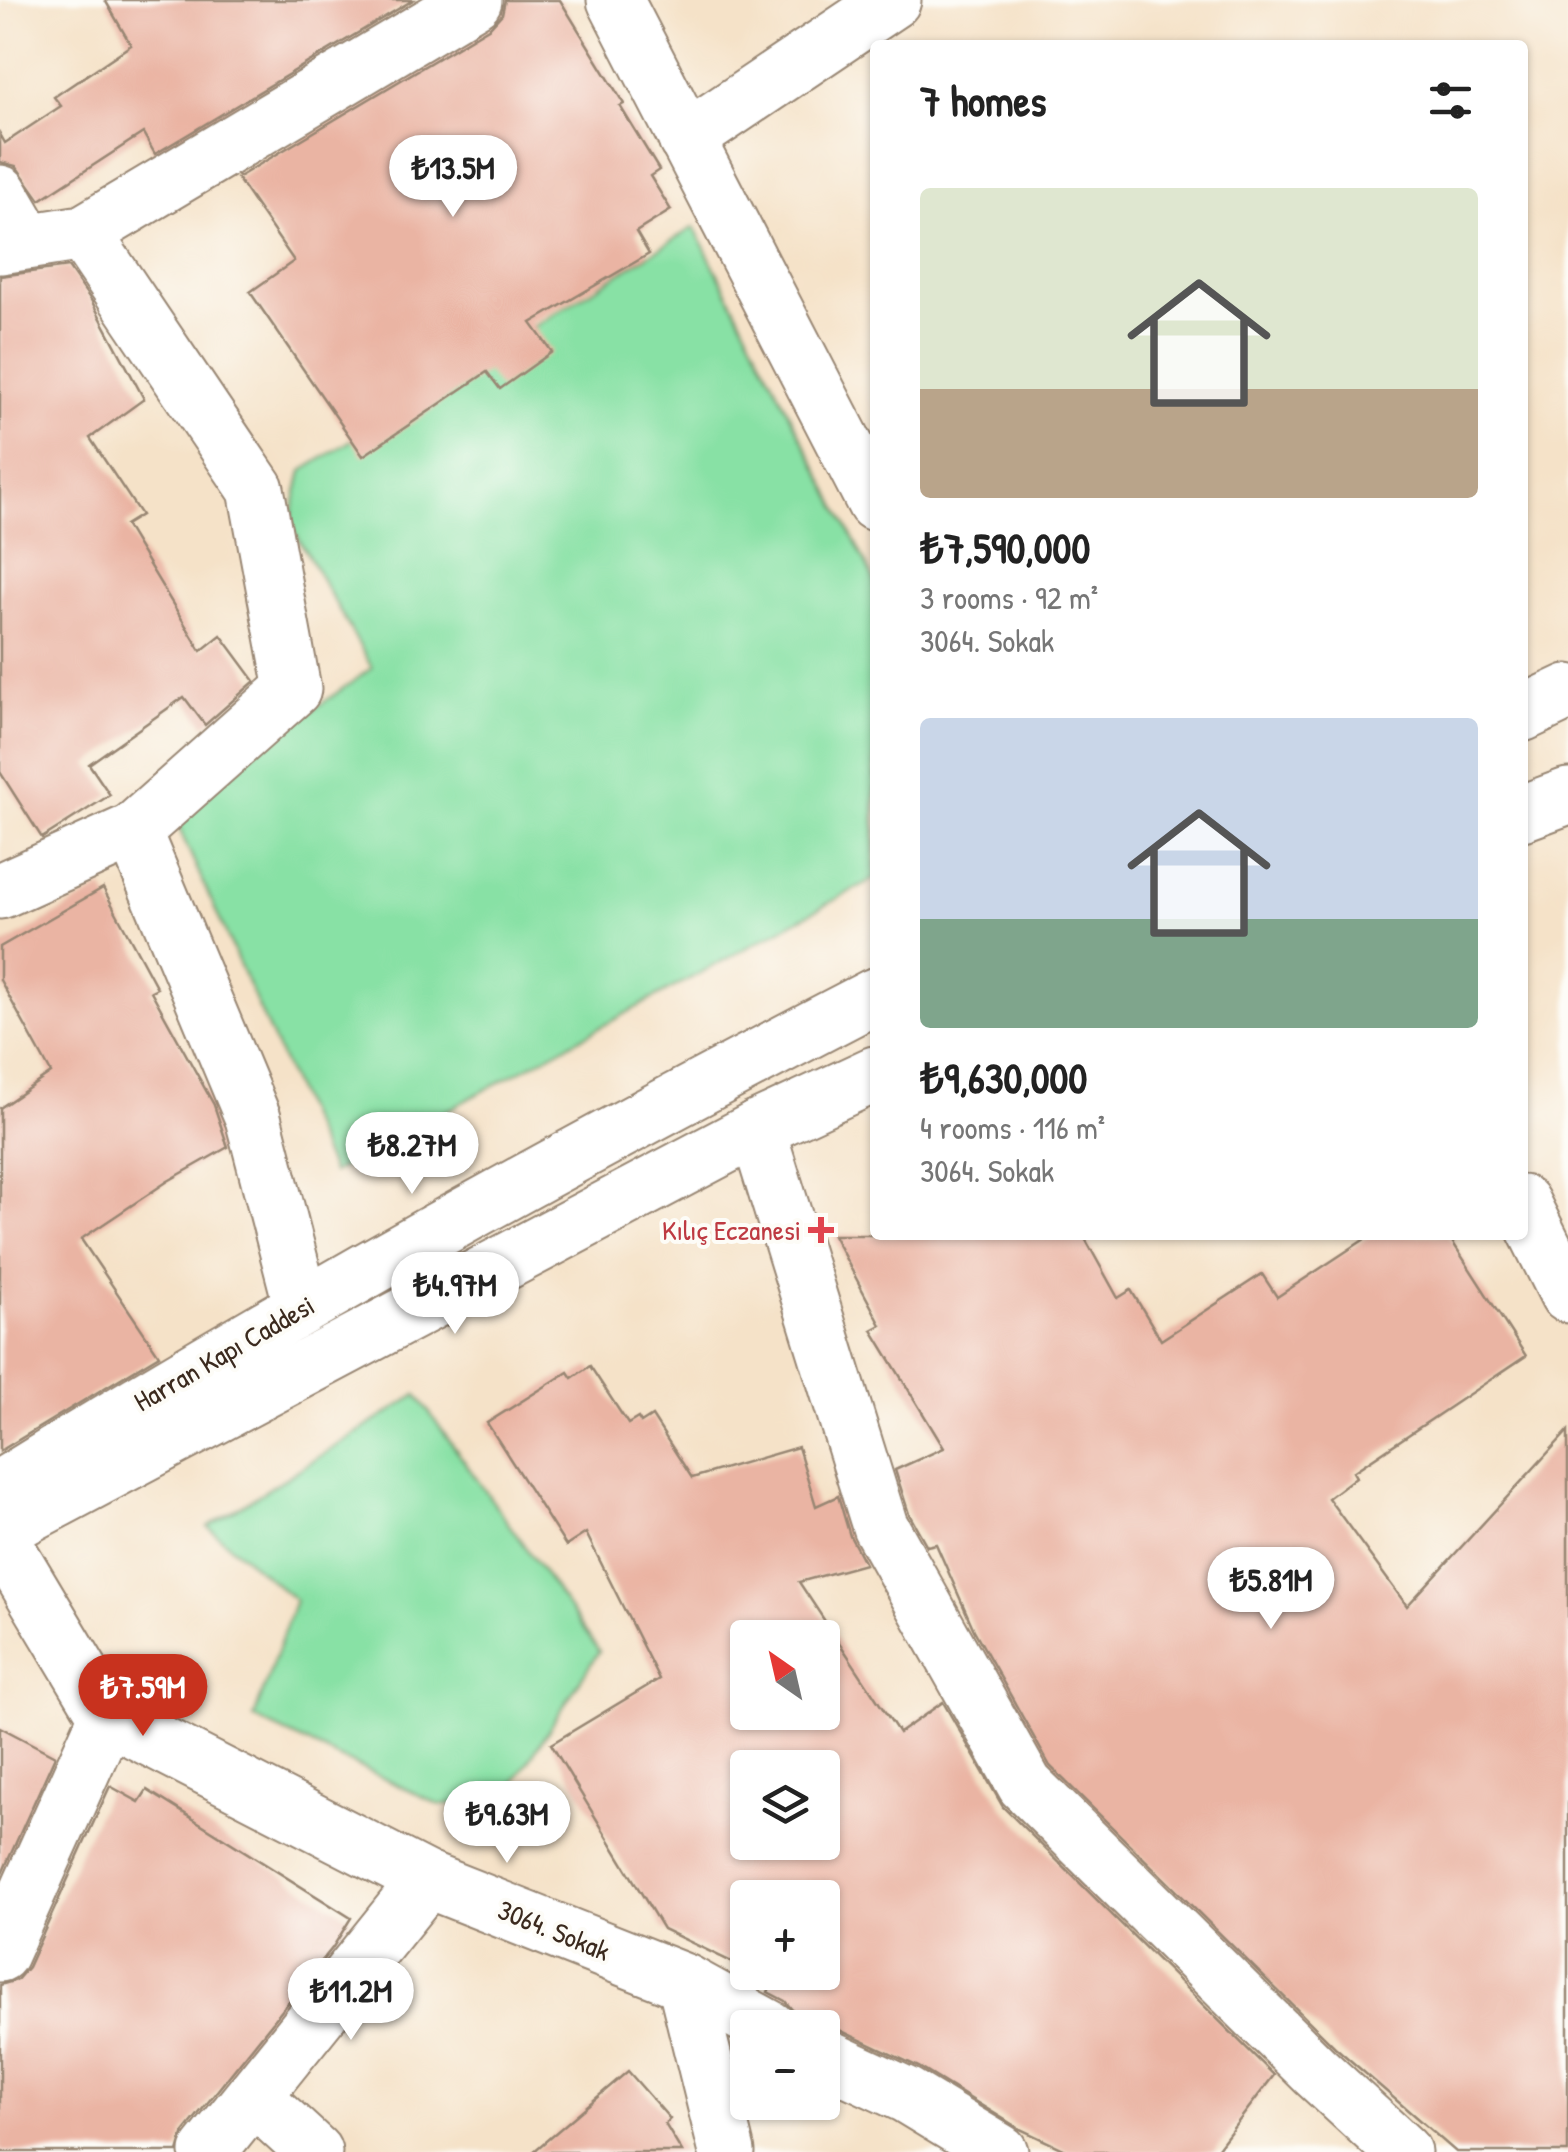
<!DOCTYPE html>
<meta charset="utf-8">
<style>
body{margin:0;font-family:"Patrick Hand",sans-serif;background:#f2f2f2;color:#222;height:100vh;display:flex;flex-direction:column;font-size:38px;white-space:nowrap}
*{box-sizing:border-box;margin:0}
p{font-size:32px;color:#767676}
.icon{flex:none;width:55px;height:55px;fill:none;stroke:currentColor;stroke-width:2;stroke-linecap:round;stroke-linejoin:round}
.map{position:relative;flex:1;overflow:hidden}
.side{position:absolute;left:870px;top:40px;width:658px;height:1200px;display:flex;flex-direction:column;background:#fff;border-radius:10px;box-shadow:0 2px 8px #0004}
.side>*{flex:none}
.needle{width:65px;rotate:326deg}
.controls{position:absolute;left:730px;top:1620px;display:grid;gap:20px}
.controls a{display:grid;place-items:center;width:110px;height:110px;border-radius:10px;background:#fff;box-shadow:0 2px 8px #0004;font-size:50px}
.price{position:absolute;translate:-50% -85px;padding:0 22px;border-radius:35px;background:#fff;color:#222;font-size:32px;line-height:65px;filter:drop-shadow(0 2px 5px #0008)}
.price::after{content:'';position:absolute;left:50%;top:60px;width:30px;height:22px;margin-left:-15px;background:inherit;clip-path:polygon(0 0,100% 0,50% 100%)}
.price.active{background:#c8321e;color:#fff}
ul{padding:0;list-style:none}
li{display:grid;align-content:center;gap:20px;height:530px;padding:0 50px}
li span{display:grid;place-items:center;height:310px;border-radius:10px;color:#555}
li>.icon{margin-inline-start:auto}
span .icon{width:180px;height:180px;fill:#fffc;stroke-width:1}
li b{font-size:42px}
h2{display:flex;justify-content:space-between;align-items:center;height:120px;padding:0 50px;font-size:42px}
.map>svg:first-child{display:block}
.green{fill:#88e1a5;stroke:#628662;stroke-width:2.5}
.building{fill:#eab4a3;fill-rule:evenodd}
.lines{fill:none;stroke-linecap:round;stroke-linejoin:round}
.street-casing{stroke:#988673;stroke-width:59}
.secondary-casing{stroke:#988673;stroke-width:59}
.street{stroke:#fff;stroke-width:55}
.secondary{stroke:#fff;stroke-width:55}
.health-dot{fill:#e0444e;stroke:#fdfcf7;stroke-width:4}
.labels{text-anchor:middle;dominant-baseline:central;stroke-width:8;stroke-linejoin:round;paint-order:stroke}
.health-label{font-size:28px;fill:#be3a42;stroke:#fdfcf7;text-anchor:end}
.street-label{font-size:28px;fill:#3b2a1e;stroke:#fdfcf7}
</style>
<div class="map">
<svg width="1568" height="2152" viewBox="0 0 1568 2152">
<rect width="100%" height="100%" fill="#fdfcf7"/>
<filter id="ink" filterUnits="userSpaceOnUse"><feTurbulence type="fractalNoise" baseFrequency=".01" numOctaves="2"/><feDisplacementMap in="SourceGraphic" scale="20" xChannelSelector="R" yChannelSelector="G"/><feConvolveMatrix kernelMatrix="1 2 1 2 8 2 1 2 1" color-interpolation-filters="sRGB"/></filter>
<filter id="wash" filterUnits="userSpaceOnUse"><feTurbulence type="fractalNoise" baseFrequency=".0048" numOctaves="4" result="noise"/><feDisplacementMap in="SourceGraphic" scale="40" xChannelSelector="R" yChannelSelector="G"/><feGaussianBlur stdDeviation="2.25" result="paint"/><feColorMatrix in="noise" values="0 0 0 0 0 0 0 0 0 0 0 0 0 0 0 0 0 1.4 0 .05"/><feComposite in="paint" operator="in"/></filter>
<g filter="url(#wash)">
<rect width="100%" height="100%" fill="#f5e2c8"/>
<g class="green">
<path d="M694 227 875 581V878L332 1173 171 810 372 668 290 523 302 471Z"/>
<path d="M417 1395 599 1651 505 1798 440 1805 254 1718 295 1600 208 1527Z"/>
</g>
<g id="blocks">
<g class="building">
<path d="M105 0H413L155 154 143 133 40 200 16 166 0 162V134L5 143 61 106 54 97 131 45Z"/>
<path d="M505 0H560L624 104 620 106 659 170 650 176 671 210 636 232 649 254 531 323 552 352 500 389 487 372 363 456 250 292 294 261 237 178 490 27 502 14Z"/>
<path d="M68 267 91 300 144 399 90 438 141 515 125 525 201 651 221 635 255 681 205 725 184 697 89 764 110 795 42 838 0 772V276Z"/>
<path d="M103 888 157 988 151 991 214 1105 228 1147 168 1181 81 1239 159 1355 0 1451V1108L51 1073 0 980V947Z"/>
<path d="M833 1235H1083L1118 1298 1131 1290 1161 1340 1262 1274 1277 1297 1371 1235H1448L1526 1356 1353 1472 1356 1477 1328 1498 1407 1606 1568 1431V2152H1456L1335 2047 1050 1766 974 1630 936 1544 927 1546 909 1514 895 1470 944 1448 872 1330 881 1325Z"/>
<path d="M590 1366 628 1424 638 1418 641 1423 652 1416 692 1478 798 1447 816 1506 838 1496 850 1536 865 1564 799 1582 899 1733 943 1702 1003 1807 1274 2075 1215 2152H1069L1020 2129 919 2067 835 2028 817 2026 797 2016 785 2001 768 1992 773 1982 754 1972H822V1898H748V1970L663 1929 551 1744 659 1679 586 1533 566 1546 487 1423 568 1372 572 1378ZM748 1638H822V1712H748ZM748 1768H822V1842H748Z"/>
<path d="M0 1727 55 1756 0 1878Z"/>
<path d="M110 1786 139 1802 147 1790 351 1918 333 1947 184 2132 178 2152H0V1985L17 1980 28 1967Z"/>
<path d="M628 2071 670 2119 665 2124 682 2152H533Z"/>
</g>
</g>
</g>
<g filter="url(#ink)">
<use href="#blocks" fill-opacity="0" stroke="#988673" stroke-width="2.5"/>
<g class="lines">
<defs>
<g id="street">
<path d="M615 0 875 503"/>
<path d="M686 139 893 0"/>
<path d="M0 193 28 241"/>
<path d="M83 233 256 489 293 689 133 831 253 1118 302 1307"/>
<path d="M0 246 83 233 474 0"/>
<path d="M0 891 133 831"/>
<path d="M757 1129 880 1526 1025 1785 1315 2071 1403 2152"/>
<path d="M1522 1203 1568 1295"/>
<path d="M0 1537 107 1716 0 1954"/>
<path d="M107 1716 427 1880 685 1982 727 2152"/>
<path d="M685 1982 769 2028"/>
<path d="M822 2056 906 2095 1000 2152"/>
<path d="M254 2097 314 2152"/>
<path d="M208 2152 427 1880"/>
</g>
<g id="secondary">
<path d="M1522 714 1568 692"/>
<path d="M1522 813 1568 796"/>
<path d="M0 1488C284 1311 578 1150 875 996"/>
<path d="M0 1530 757 1129 875 1074"/>
</g>
</defs>
<use href="#street" class="street-casing"/>
<use href="#secondary" class="secondary-casing"/>
<use href="#street" class="street"/>
<use href="#secondary" class="secondary"/>
</g>
</g>
<path class="health-dot" d="M816 1215h10v10h10v10h-10v10h-10v-10h-10v-10h10z"/>
<g class="labels">
<g class="health-label">
<text x="801" y="1230">Kılıç Eczanesi</text>
</g>
<g class="street-label">
<text transform="translate(224 1353) rotate(-30)">Harran Kapı Caddesi</text>
<text transform="translate(554 1930) rotate(22)">3064. Sokak</text>
</g>
</g>
</svg>
<div class="controls">
<a><svg class="needle" viewBox="-14 -14 28 28"><path d="M0-13l5 13h-10z" fill="#e53935"/><path d="M0 13l5-13h-10z" fill="#767676"/></svg></a>
<a><svg class="icon" aria-label="layers" viewBox="0 0 24 24"><path d="M12 4l9 5-9 5-9-5zM3 14l9 5 9-5"/></svg></a>
<a>+</a>
<a>−</a>
</div>
<b class="price" style="left:453px;top:220px">₺13.5M</b>
<b class="price" style="left:412px;top:1197px">₺8.27M</b>
<b class="price" style="left:455px;top:1337px">₺4.97M</b>
<b class="price" style="left:1271px;top:1632px">₺5.81M</b>
<b class="price active" style="left:143px;top:1739px">₺7.59M</b>
<b class="price" style="left:507px;top:1866px">₺9.63M</b>
<b class="price" style="left:351px;top:2043px">₺11.2M</b>
<section class="side">
<h2>7 homes<svg class="icon" aria-label="filters" viewBox="0 0 24 24"><path d="M4 7h16M4 17h16"/><circle cx="9" cy="7" r="2"/><circle cx="15" cy="17" r="2"/></svg></h2>
<ul>
<li><span style="background:linear-gradient(#dfe7d0 65%,#b9a48a 0)"><svg class="icon" aria-label="home" viewBox="0 0 24 24"><path d="M3 11l9-7 9 7M6 9v11h12V9"/></svg></span><div><b>₺7,590,000</b><p>3 rooms · 92 m²</p><p>3064. Sokak</p></div></li>
<li><span style="background:linear-gradient(#c9d6e8 65%,#7fa58c 0)"><svg class="icon" aria-label="home" viewBox="0 0 24 24"><path d="M3 11l9-7 9 7M6 9v11h12V9"/></svg></span><div><b>₺9,630,000</b><p>4 rooms · 116 m²</p><p>3064. Sokak</p></div></li>
</ul>
</section>
</div>
